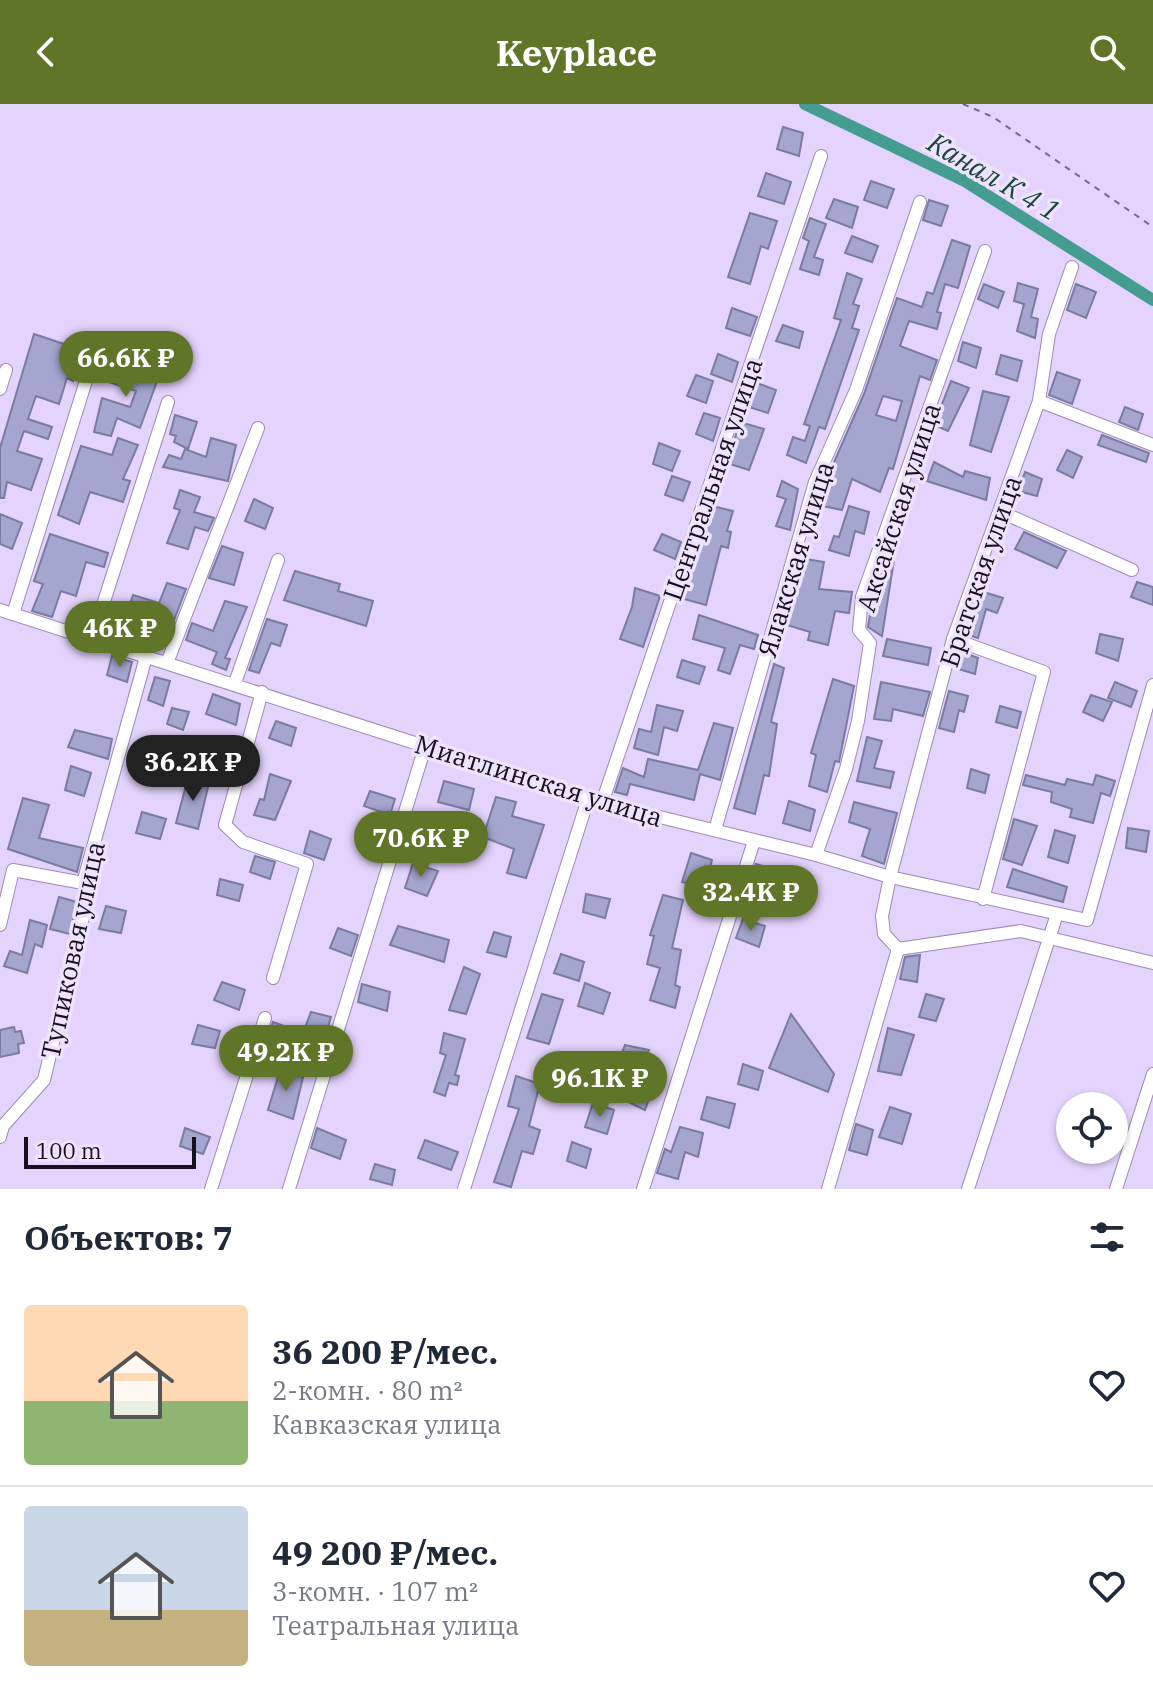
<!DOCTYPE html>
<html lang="ru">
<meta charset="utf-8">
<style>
body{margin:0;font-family:"IBM Plex Serif",serif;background:#f6f6f7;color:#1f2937;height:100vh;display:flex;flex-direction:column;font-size:30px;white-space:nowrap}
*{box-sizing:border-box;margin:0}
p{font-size:26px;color:#747a83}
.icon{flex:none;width:44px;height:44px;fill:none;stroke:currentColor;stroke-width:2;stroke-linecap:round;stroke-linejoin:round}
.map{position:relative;height:1085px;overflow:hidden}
.side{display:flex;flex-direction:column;background:#fff;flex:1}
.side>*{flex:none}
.buttons{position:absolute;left:1056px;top:988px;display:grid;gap:16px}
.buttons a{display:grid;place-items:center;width:72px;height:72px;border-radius:50%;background:#fff;box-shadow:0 2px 6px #0004;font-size:40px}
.scale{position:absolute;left:24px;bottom:20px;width:172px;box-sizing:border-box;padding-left:8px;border:4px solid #17101e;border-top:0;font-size:22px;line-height:28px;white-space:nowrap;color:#17101e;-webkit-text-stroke:6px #eee3fd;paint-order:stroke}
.price{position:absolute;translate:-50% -68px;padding:0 18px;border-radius:28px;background:#5f7628;color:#fff;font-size:26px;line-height:52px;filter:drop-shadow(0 2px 4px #0008)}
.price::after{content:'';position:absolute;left:50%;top:48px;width:24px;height:18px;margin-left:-12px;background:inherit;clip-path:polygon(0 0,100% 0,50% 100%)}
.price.on{background:#222;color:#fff}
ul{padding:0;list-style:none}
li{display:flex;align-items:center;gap:24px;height:200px;padding:0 24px}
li+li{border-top:2px solid #e0e1e3}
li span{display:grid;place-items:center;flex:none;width:224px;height:160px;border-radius:8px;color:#555}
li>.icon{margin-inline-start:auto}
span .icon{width:96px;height:96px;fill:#fffc;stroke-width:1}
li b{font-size:34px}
h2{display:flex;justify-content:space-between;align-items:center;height:96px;padding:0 24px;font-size:34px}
header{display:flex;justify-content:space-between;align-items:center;height:104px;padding:0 24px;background:#5f7628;color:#fff;font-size:36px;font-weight:700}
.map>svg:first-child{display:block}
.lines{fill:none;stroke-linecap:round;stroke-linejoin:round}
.canal{stroke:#459c91;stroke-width:12}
.building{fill:#a5a6cf;stroke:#7b7ba2;stroke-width:2;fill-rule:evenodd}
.minor-casing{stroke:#9b8bb2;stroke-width:14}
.path{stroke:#756983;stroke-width:2;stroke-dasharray:6 6;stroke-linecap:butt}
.minor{stroke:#fff;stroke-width:12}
.labels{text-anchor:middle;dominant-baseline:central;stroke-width:7;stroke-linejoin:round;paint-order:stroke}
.street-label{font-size:26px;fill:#17101e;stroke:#eee3fd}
.water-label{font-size:28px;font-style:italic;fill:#1d4540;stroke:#eee3fd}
</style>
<header><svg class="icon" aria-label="back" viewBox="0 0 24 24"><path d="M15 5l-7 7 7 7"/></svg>Keyplace<svg class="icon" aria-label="search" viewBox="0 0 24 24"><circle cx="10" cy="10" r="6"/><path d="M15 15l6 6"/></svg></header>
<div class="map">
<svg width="1153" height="1085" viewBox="0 0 1153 1085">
<rect width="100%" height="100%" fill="#e4d3fc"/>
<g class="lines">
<path class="canal" d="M805 0 963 76 1153 196"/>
</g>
<g class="building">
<path d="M783 23 803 29 799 52 777 45Z"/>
<path d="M766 69 791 78 784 100 758 92Z"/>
<path d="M871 77 894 85 887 104 864 96Z"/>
<path d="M834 95 858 103 852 124 826 114Z"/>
<path d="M929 96 948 102 941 122 923 116Z"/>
<path d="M750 109 777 117 768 145 761 142 750 180 728 173Z"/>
<path d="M810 114 826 120 814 153 823 156 819 171 800 165 809 137 803 134Z"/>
<path d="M852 132 878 142 872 158 845 149Z"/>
<path d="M952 136 970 142 958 184 945 180 937 208 941 209 937 225 909 217 900 242 937 256 930 276 920 272 893 365 889 364 880 388 852 375 842 406 822 402 828 372 864 290 897 194 922 203 927 188 933 190ZM883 292 902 297 896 317 876 311Z"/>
<path d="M847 169 862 175 853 200 859 202 852 224 859 226 825 325 819 323 806 359 787 351 793 333 805 337 810 322 804 320 841 216 834 214Z"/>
<path d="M1018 179 1038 185 1031 213 1038 215 1035 234 1017 227 1024 200 1014 197Z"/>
<path d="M984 180 1004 188 998 204 978 195Z"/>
<path d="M1076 180 1096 188 1086 214 1067 206Z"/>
<path d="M732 204 757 213 750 232 726 224Z"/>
<path d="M783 221 803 228 799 244 776 237Z"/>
<path d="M34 230 82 246 73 277 67 274 59 300 36 292 28 315 52 323 48 335 24 327 17 347 42 355 31 386 7 378 4 394H0V344Z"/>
<path d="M963 238 981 244 976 264 958 257Z"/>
<path d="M718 250 738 258 732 278 711 270Z"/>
<path d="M1001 251 1022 257 1017 277 996 270Z"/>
<path d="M112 260 159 272 140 324 117 314 111 332 94 328 102 294 130 303 136 287 106 277Z"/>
<path d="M1057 268 1080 276 1072 300 1049 291Z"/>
<path d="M696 271 713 277 706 299 687 292Z"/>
<path d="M951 277 969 284 948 327 934 321Z"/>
<path d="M754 278 776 286 768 309 746 302Z"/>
<path d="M983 287 1009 293 991 348 970 341Z"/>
<path d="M1125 303 1143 310 1138 326 1119 318Z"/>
<path d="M704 309 720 314 713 337 696 330Z"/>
<path d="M175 311 197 318 188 345 174 338 176 332 170 330Z"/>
<path d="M740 318 764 325 749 366 727 359Z"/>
<path d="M1102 331 1149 349 1146 358 1098 341Z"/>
<path d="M118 334 138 341 123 375 130 377 123 398 90 388 79 420 58 411 81 342 112 351Z"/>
<path d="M211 334 236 341 228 377 163 363 169 351 181 355 185 345 206 353Z"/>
<path d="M659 339 680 347 672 367 653 360Z"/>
<path d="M1067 346 1082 353 1073 374 1057 366Z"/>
<path d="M934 358 963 373 965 367 990 374 986 396 927 377Z"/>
<path d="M1025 368 1042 375 1037 392 1018 387Z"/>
<path d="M672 372 690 378 683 397 665 391Z"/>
<path d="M782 377 798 385 790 426 776 422 786 395 777 392Z"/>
<path d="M180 386 200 393 194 408 214 414 208 427 195 423 188 445 167 439 180 406 174 404Z"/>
<path d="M254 395 273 404 265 425 245 417Z"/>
<path d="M712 402 733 407 727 427 731 428 728 444 721 442 706 501 684 495Z"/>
<path d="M849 402 869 408 864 430 855 427 849 452 829 446 834 432 839 433Z"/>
<path d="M0 410 22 419 12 445 0 440Z"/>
<path d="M1024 428 1066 447 1057 464 1015 445Z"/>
<path d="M50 430 108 449 104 463 86 458 76 492 61 487 52 513 32 507 43 480 34 477Z"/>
<path d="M662 430 681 438 675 455 654 446Z"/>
<path d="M222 442 243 449 234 481 209 474Z"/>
<path d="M886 454 894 456 882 532 868 523 874 486H877Z"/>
<path d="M806 455 824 458 819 485 852 488 849 509 835 507 828 541 808 536 810 528 784 520Z"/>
<path d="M295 467 340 480 338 487 373 497 366 522 284 496Z"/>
<path d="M1137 478 1153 483V501L1131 493Z"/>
<path d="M167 479 186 485 169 529 127 510 133 491 159 499Z"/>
<path d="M635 484 660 492 643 543 620 535 632 503Z"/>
<path d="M980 487 1003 494 997 509 986 505 978 534 965 530Z"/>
<path d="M225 497 247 503 225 554 230 555 226 566 212 560 217 548 186 536 192 519 213 527Z"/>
<path d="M699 511 758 531 754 545 740 541 730 570 718 566 725 544 693 535Z"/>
<path d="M267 515 287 521 280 542 271 539 259 569 249 566Z"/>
<path d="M1100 530 1123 535 1118 557 1096 549Z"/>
<path d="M887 535 931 544 928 561 883 552Z"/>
<path d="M959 547 978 554 975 570 955 564Z"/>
<path d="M112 552 132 558 127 578 107 571Z"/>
<path d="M682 556 705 563 699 580 677 573Z"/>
<path d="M774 560 784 564 771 618 777 620 769 672 764 671 755 710 734 704Z"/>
<path d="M155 573 170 577 163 602 148 596Z"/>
<path d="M833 575 854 582 839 658 835 657 827 688 809 682 816 651 811 649Z"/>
<path d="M881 578 930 588 923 612 893 605 891 617 874 615Z"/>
<path d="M1115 578 1137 587 1131 603 1108 594Z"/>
<path d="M949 587 968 592 964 608 959 606 954 628 939 624Z"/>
<path d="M213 590 240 600 236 621 206 610Z"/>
<path d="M1091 591 1112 598 1103 617 1083 608Z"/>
<path d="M657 601 683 607 677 627 664 623 658 651 634 644 639 625 651 628Z"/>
<path d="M1000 602 1021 608 1017 624 996 618Z"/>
<path d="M172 604 189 608 183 626 167 620Z"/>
<path d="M276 617 296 624 291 642 269 634Z"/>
<path d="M714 619 733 624 720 676 700 670 694 696 630 680 627 691 615 688 623 664 644 673 648 655 698 666Z"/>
<path d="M75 626 112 635 108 655 68 643Z"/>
<path d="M867 633 882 637 874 664 894 668 890 684 857 677Z"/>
<path d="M205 640 227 646 222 666 198 658Z"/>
<path d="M135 649 160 657 156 674 130 666Z"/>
<path d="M71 662 91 669 84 692 65 686Z"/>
<path d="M971 665 989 671 985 689 967 684Z"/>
<path d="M270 670 291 677 275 716 254 711 260 695 264 696Z"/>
<path d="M1026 671 1065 681 1067 675 1093 681 1096 671 1115 677 1110 692 1101 689 1093 719 1070 713 1072 705 1051 698 1052 688 1023 681Z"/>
<path d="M188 674 209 679 198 725 176 719Z"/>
<path d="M444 677 474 685 469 706 438 698Z"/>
<path d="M370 687 395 695 390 711 364 702Z"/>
<path d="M496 693 516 698 512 712 544 721 526 774 507 769 514 745 483 733Z"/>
<path d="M23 694 49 701 39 734 83 744 77 768 8 745Z"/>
<path d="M789 697 815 706 810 727 783 719Z"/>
<path d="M854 698 897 709 884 760 862 752 870 725 849 718Z"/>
<path d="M142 708 166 715 160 735 136 729Z"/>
<path d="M1014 715 1037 722 1022 761 1003 755Z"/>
<path d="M1128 724 1149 727 1146 748 1126 744Z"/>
<path d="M1055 726 1075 732 1068 759 1048 753Z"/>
<path d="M310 727 331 735 324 756 304 749Z"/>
<path d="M691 749 712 756 705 784 682 778Z"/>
<path d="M255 752 275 758 270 775 250 768Z"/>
<path d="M413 759 438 767 427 792 405 784Z"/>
<path d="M756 760 773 765 766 789 748 784Z"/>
<path d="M1013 765 1067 783 1063 798 1007 783Z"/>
<path d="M220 775 243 781 239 797 217 791Z"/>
<path d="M586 790 610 795 605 814 583 808Z"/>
<path d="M663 791 683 796 672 844 681 846 675 881 680 883 675 904 650 896 660 864 647 860 654 832 650 831Z"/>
<path d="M59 793 77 798 70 830 50 825Z"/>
<path d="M106 802 126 807 121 829 99 825Z"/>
<path d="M743 815 765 822 759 843 736 834Z"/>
<path d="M30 816 47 821 42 843 35 840 27 869 4 862 10 847 22 851Z"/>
<path d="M398 822 449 836 444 858 390 841Z"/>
<path d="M338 824 358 831 351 852 330 844Z"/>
<path d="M494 828 511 833 506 853 487 848Z"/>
<path d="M561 850 584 858 579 877 554 869Z"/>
<path d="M920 851 917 878 900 875 905 853Z"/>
<path d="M464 863 480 870 466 910 449 906Z"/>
<path d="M222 878 245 886 239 906 214 896Z"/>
<path d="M585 879 610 889 603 910 578 902Z"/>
<path d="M362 880 390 888 387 907 358 898Z"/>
<path d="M542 890 563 896 549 940 527 934Z"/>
<path d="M926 890 944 895 936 917 919 913Z"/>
<path d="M311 908 331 913 325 932 304 926Z"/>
<path d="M791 910 834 970 828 988 769 964Z"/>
<path d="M273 918 298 927 290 949 266 940Z"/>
<path d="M198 921 220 927 215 944 192 940Z"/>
<path d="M14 923 15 928 21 927 24 939 18 940 19 949 0 953V926Z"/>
<path d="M888 924 914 931 901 971 878 967Z"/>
<path d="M444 929 465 935 455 971 459 972 457 981 449 979 445 992 434 988 446 951 440 949Z"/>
<path d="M625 941 649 946 641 970 656 975 645 1006 618 993 629 962 618 959Z"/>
<path d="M743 960 763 967 758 986 738 980Z"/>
<path d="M281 963 304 969 293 1015 268 1006Z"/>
<path d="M516 972 540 980 529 1022 540 1026 533 1050 522 1047 511 1083 494 1078 519 1005 508 1002Z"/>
<path d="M707 993 735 1000 729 1024 701 1015Z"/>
<path d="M593 999 614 1006 607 1030 585 1023Z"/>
<path d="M890 1003 911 1010 902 1040 879 1033Z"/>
<path d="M856 1020 873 1026 867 1051 849 1046Z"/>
<path d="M680 1023 703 1029 698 1053 685 1048 678 1075 657 1069 665 1045 671 1048Z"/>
<path d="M185 1024 210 1033 203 1050 180 1042Z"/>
<path d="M317 1024 346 1036 340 1055 311 1044Z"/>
<path d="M425 1036 458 1048 451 1066 418 1054Z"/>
<path d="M572 1038 591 1045 586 1064 567 1057Z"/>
<path d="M375 1060 395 1066 392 1081 370 1075Z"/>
</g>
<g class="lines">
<defs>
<g id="minor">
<path d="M1072 163 1049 230 1039 297 953 535 890 773 882 812 884 830 898 845 1021 827 1153 859"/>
<path d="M0 285 6 266"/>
<path d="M1039 297 1153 341"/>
<path d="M1001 408 1132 466"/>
<path d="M0 506 602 699 816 751 890 773 1087 816 1153 581"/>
<path d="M13 510 90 264"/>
<path d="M92 535 168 298"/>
<path d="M953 535 1044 568 983 795"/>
<path d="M167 559 258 324"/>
<path d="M235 579 278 456"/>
<path d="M262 588 225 721 243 738 307 760 273 874"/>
<path d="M602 699 821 52"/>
<path d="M715 726 815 378 856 286 920 98"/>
<path d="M816 751 846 665 858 617 870 539 859 526 862 493 985 147"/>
<path d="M0 821 13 766 83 779"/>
<path d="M0 1033 3 1022 44 976 88 792 83 779 146 553"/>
<path d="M211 1085 265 914"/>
<path d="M289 1085 425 643"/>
<path d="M464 1085 588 695"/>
<path d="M643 1085 754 737"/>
<path d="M828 1085 898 845"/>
<path d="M968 1085 1057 810"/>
<path d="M1116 1085 1153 970"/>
</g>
</defs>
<use href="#minor" class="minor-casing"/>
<path class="path" d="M963 0 993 13 1153 123"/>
<use href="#minor" class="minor"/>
</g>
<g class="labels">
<g class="street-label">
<text transform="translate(712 375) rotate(-71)">Центральная улица</text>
<text transform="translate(898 403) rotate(-72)">Аксайская улица</text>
<text transform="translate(795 455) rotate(-73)">Ялакская улица</text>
<text transform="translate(980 467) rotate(-71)">Братская улица</text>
<text transform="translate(539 676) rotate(17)">Миатлинская улица</text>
<text transform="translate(72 846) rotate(-78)">Тупиковая улица</text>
</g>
<g class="water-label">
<text transform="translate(994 72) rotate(30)">Канал К 4 1</text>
</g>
</g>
</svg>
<div class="buttons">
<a><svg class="icon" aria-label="locate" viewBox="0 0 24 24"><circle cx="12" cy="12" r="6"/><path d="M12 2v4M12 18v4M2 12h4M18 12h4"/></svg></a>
</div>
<div class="scale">100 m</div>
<b class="price" style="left:126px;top:295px">66.6K ₽</b>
<b class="price" style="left:120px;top:565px">46K ₽</b>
<b class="price on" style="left:193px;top:699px">36.2K ₽</b>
<b class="price" style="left:421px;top:775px">70.6K ₽</b>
<b class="price" style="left:751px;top:829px">32.4K ₽</b>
<b class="price" style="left:286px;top:989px">49.2K ₽</b>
<b class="price" style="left:600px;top:1015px">96.1K ₽</b>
</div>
<section class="side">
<h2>Объектов: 7<svg class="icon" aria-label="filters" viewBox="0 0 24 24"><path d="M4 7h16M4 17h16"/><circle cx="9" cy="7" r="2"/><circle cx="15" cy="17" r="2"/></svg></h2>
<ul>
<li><span style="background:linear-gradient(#ffd9b3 60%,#8fb573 0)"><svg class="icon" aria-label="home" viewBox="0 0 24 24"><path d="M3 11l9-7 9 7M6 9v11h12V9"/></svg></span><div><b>36 200 ₽/мес.</b><p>2-комн. · 80 m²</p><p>Кавказская улица</p></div><svg class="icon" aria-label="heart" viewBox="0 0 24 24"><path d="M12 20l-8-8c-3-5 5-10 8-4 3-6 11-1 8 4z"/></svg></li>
<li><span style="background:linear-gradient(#c9d6e8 65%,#c2b280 0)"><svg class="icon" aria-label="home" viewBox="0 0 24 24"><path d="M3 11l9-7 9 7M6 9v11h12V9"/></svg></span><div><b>49 200 ₽/мес.</b><p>3-комн. · 107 m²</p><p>Театральная улица</p></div><svg class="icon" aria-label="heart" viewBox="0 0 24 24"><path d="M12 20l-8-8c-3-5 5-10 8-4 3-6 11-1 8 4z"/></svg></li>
</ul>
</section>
